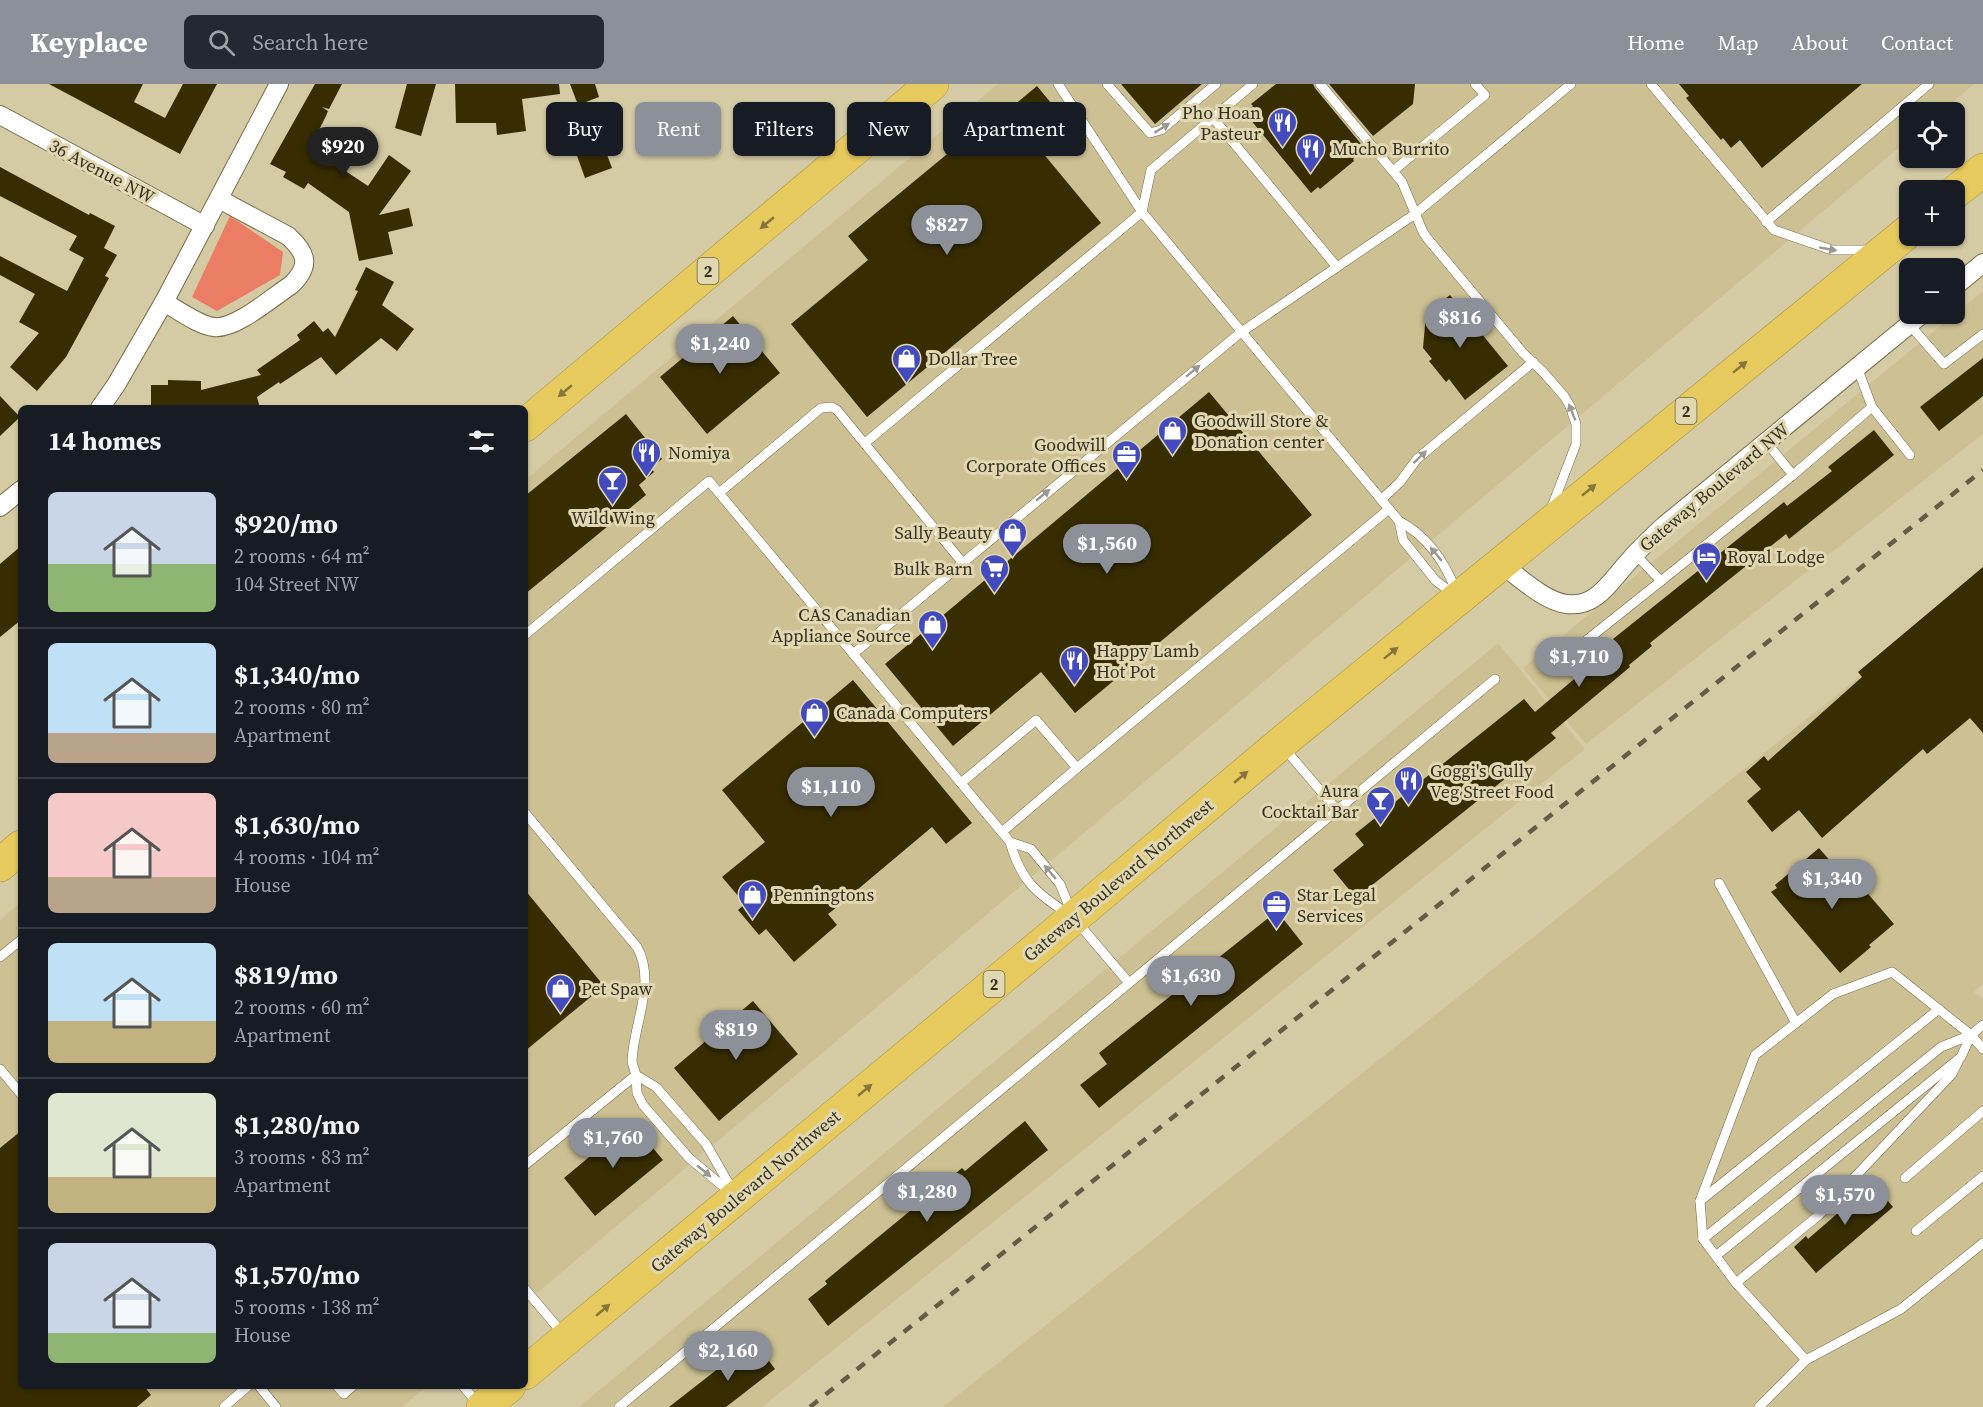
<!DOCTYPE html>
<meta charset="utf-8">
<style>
body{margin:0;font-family:"Source Serif 4",serif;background:#242831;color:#f1f3f6;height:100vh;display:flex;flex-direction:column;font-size:22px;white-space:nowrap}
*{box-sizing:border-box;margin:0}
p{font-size:20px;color:#9ea1a6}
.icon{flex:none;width:33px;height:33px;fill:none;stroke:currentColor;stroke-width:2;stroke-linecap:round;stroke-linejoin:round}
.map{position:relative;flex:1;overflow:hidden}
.details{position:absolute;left:18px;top:321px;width:510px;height:984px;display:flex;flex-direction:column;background:#171b24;border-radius:9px;box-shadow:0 2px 4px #0004}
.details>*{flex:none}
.guide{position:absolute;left:546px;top:18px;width:570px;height:54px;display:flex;gap:12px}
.controls{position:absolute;left:1899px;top:18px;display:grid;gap:12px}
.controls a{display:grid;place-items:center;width:66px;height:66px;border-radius:9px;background:#171b24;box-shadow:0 2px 4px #0004;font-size:30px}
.price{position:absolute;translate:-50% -51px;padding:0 14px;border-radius:21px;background:#8c9099;color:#fff;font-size:20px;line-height:39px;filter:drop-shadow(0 2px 3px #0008)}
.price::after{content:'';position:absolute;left:50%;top:36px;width:18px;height:14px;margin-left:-9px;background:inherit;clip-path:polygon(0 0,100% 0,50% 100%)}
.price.selected{background:#222;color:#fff}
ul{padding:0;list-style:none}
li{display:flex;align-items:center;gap:18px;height:150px;padding:0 30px}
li+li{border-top:2px solid #363941}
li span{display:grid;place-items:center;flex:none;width:168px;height:120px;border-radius:9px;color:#555}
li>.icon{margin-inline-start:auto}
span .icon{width:72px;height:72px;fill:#fffc;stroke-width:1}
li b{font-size:26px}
h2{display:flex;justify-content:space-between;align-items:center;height:72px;padding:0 30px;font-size:26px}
.pill{padding:0 21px;border-radius:9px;background:#171b24;box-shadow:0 2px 4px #0004;font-size:21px;line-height:54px}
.pill.selected{background:#8c9099;color:#fff}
header{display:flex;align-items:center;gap:36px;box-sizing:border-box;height:84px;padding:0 30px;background:#8c9099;color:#fff}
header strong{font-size:28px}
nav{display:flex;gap:33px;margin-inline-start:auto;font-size:21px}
.search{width:420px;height:54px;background:#242831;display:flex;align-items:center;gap:15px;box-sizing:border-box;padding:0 21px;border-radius:9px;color:#9ea1a6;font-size:22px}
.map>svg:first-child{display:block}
.built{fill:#cdc193}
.green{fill:#ea7d63}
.building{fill:#382d00}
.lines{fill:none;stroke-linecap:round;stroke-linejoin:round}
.lane-casing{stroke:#756b49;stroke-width:10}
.street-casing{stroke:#756b49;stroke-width:20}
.highway-casing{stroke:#a89448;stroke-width:34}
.lane{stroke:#fff;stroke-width:9}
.street{stroke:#fff;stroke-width:18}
.highway{stroke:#e6ca5d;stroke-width:33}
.rail{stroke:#635d48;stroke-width:4.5;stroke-dasharray:10 10;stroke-linecap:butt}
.oneway{fill:#9a9890}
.oneway2{fill:#85763d}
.labels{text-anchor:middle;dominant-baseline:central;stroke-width:6;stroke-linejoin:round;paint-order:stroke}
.shield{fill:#e1d7b0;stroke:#69634d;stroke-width:1.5}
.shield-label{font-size:16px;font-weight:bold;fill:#353122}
.poi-label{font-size:18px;fill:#353122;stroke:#e1d7b0;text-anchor:start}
.street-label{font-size:18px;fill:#353122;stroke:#e1d7b0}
</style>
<header>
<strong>Keyplace</strong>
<div class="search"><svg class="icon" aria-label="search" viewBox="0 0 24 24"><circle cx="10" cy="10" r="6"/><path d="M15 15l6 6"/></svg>Search here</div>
<nav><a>Home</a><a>Map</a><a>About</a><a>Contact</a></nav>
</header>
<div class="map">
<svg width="1983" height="1323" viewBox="0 0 1983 1323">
<rect width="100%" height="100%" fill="#d4caa4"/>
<g class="built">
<path d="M998 0H1974L1941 28H1910L1909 55 525 1219V396Z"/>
<path d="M1983 207V350L1586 660 1523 584Z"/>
<path d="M1983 493V900L1974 908 1983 914V1323H943L1767 667Z"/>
<path d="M1498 559 1585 665 762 1323H579Z"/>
<path d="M21 818V1302H427L402 1323H0V836Z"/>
</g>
<path class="green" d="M230 132 283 168 280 191 217 227 192 213Z"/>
<g class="building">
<path d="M49 0H143L134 18 165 34 183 0H217L180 70Z"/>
<path d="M315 0H342L329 25 322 23 328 27 326 32 312 60 325 67 323 72 368 102 389 71 411 87 379 131 409 124 413 142 388 148 393 170 359 177 349 128 308 99 304 105 283 93 286 88 270 80Z"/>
<path d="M407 0H436L421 52 395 44Z"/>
<path d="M455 0H559L560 10 522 15 526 47 497 51 496 39H456Z"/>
<path d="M570 0H595L599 13 578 21Z"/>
<path d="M1121 0H1202L1155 40Z"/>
<path d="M1276 0H1313L1315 4 1362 61 1358 64 1361 68 1353 75 1354 77 1320 105 1318 103 1311 109 1245 29 1253 22 1251 20Z"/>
<path d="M1329 0H1415L1413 20 1373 52Z"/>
<path d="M1679 0H1862L1762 84 1740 56 1731 64 1723 54 1721 56 1686 14 1689 12Z"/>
<path d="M1037 2 1056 25 1027 50 1101 139 867 333 791 240 868 176 848 152 1004 23 1007 27Z"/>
<path d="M603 60 612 84 585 94 576 69Z"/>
<path d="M0 83 89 131 90 129 115 142 104 164 117 171 105 192 109 194 66 273 37 307 10 283 39 249 19 238 35 210 0 191V172L67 207 84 174 69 166 77 152 0 112Z"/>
<path d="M366 183 394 198 382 221 414 245 397 267 381 254 336 291 321 273 280 300 279 298 257 313 260 324H151V301H168V296L201 297V306L261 291 257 286 300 256 297 251 314 237 323 248 328 244 335 253 358 207 355 206Z"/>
<path d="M1450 211 1508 282 1465 316 1449 295 1446 298 1429 277 1432 275 1423 264 1426 230Z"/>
<path d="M733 232 780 289 707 350 660 293Z"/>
<path d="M1983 274V312L1939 347 1920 323Z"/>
<path d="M1209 308 1312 431 1075 629 1041 588 953 662 885 580Z"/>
<path d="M0 312 20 333 0 352Z"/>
<path d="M626 330 662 375 651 384 654 388 639 401 646 411 525 510V412Z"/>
<path d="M1874 346 1894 371 1789 455 1786 450 1650 559 1652 562 1629 581 1630 583 1551 649 1556 654 1356 814 1333 786 1364 761 1355 750 1524 615 1535 628 1617 559 1613 555 1784 418 1787 422 1832 387 1828 383Z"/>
<path d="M21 462V536L0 553V480Z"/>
<path d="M1983 483V649L1970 634 1927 670 1923 665 1822 754 1799 726 1772 748 1747 717 1761 705 1746 688 1764 672 1768 677 1862 593 1858 588Z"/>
<path d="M853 596 972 739 946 760 932 743 832 827 828 830 837 841 794 878 766 845 759 851 738 826 745 820 722 793 765 758 722 706Z"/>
<path d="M1819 764 1852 802 1857 797 1894 840 1869 861 1871 863 1840 889 1771 808 1777 804 1775 801Z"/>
<path d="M525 806 604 902 525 967Z"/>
<path d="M1277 827 1303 860 1099 1024 1080 1001 1107 980 1099 969Z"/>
<path d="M753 917 798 970 719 1037 674 984Z"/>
<path d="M1025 1037 1048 1066 828 1242 808 1215 827 1200 825 1197 962 1084 965 1087Z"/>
<path d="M631 1038 663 1076 595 1132 564 1094Z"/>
<path d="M21 1047V1302H144L151 1311 137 1323H0V1064Z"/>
<path d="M1868 1093 1893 1123 1816 1189 1794 1163 1806 1152 1808 1155 1846 1122 1842 1117Z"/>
<path d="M757 1261 775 1285 726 1323H669L733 1273 736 1277Z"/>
</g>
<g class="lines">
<defs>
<g id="lane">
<path d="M1058 0 1142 128 1399 437C1427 452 1445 478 1456 507"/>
<path d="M1107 0 1150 49 1161 46 1216 0"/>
<path d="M1320 0 1402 98 1423 148 1427 154 1523 269 1543 288 1564 312 1570 322 1576 340V360L1551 425"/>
<path d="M1651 0 1774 146 1832 166H1871"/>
<path d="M1213 34 1337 183"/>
<path d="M1393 87 1485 11 1475 0"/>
<path d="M1766 138 1929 0"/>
<path d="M1909 240 1944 280 1983 250"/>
<path d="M1872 323 1910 371"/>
<path d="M865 359 1142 128 1151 86 1253 0"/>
<path d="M1793 391 1872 323 1857 283"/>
<path d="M719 409 821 324 832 323 837 326 962 478"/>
<path d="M1381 416 1400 398 1417 375 1533 278"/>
<path d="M1399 437 1403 456 1435 496 1453 510"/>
<path d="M1635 470 1661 497 1793 391 1766 358"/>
<path d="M525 551 709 397 1010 758C1021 797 1035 808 1068 830"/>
<path d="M853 570 1240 249 1415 130 1571 0"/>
<path d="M1553 583 1661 497"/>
<path d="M1284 664 1337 726"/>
<path d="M1077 684 1389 425"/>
<path d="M961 699 1036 636 1077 684 1002 748"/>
<path d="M525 729 637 863C657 899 633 940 632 978L636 991 637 1009 643 1021 689 1074 731 1109"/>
<path d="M1010 758 1031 765 1060 800 1071 827"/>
<path d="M1719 799 1796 939"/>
<path d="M1078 839 1129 899"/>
<path d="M0 873 21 856"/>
<path d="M0 985 21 1010"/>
<path d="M636 991 656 1003 706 1060 733 1107"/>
<path d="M525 1081 636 991"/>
<path d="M1905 1094 1983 1027"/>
<path d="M1700 1117 1939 925"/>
<path d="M1916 1147 1983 1092"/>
<path d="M1703 1155 1700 1117 1755 971 1833 910 1892 888 1971 951"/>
<path d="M1717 1171 1961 973 1971 951 1983 965"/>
<path d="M1736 1199 1819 1131 1952 990 1958 978"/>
<path d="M525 1205 564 1251"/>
<path d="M1806 1276 1736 1199 1703 1155 1941 963 1971 951 1983 941"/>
<path d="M259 1302 276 1323"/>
<path d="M337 1302 344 1310 353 1302"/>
<path d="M463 1302 479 1321"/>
<path d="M224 1323 248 1302"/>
<path d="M619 1323 1495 595"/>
<path d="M1759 1323 1806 1276 1901 1225 1983 1159"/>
</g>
<g id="street">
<path d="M0 31 205 142"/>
<path d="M1954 203 1983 179"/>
<path d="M164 218C178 226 200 242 214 243 235 246 274 212 291 201 311 182 307 169 288 152L219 115"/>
<path d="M100 324 116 301 164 218 279 0"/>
<path d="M0 423 21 406"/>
<path d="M1500 479C1518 492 1545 518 1567 520 1597 524 1612 495 1629 477 1640 464 1653 452 1665 441L1922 230"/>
</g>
<g id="highway">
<path d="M1954 109 1983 86"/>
<path d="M525 341 932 0"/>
<path d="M0 781 21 763"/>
<path d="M525 1289 1046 857 1280 660 1910 146"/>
<path d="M483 1323 509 1302"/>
</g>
</defs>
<use href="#lane" class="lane-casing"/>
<use href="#street" class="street-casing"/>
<use href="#highway" class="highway-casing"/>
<use href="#lane" class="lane"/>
<use href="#street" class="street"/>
<use href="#highway" class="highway"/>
<path class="rail" d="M810 1323 1983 386"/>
</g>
<defs><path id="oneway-solid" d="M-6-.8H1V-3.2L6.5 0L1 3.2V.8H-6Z" transform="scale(1.5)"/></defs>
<g class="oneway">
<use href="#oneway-solid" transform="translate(1162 44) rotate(-32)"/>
<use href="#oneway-solid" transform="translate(1828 165) rotate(10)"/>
<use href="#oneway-solid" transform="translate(1193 287) rotate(-39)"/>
<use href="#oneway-solid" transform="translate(1572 328) rotate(-112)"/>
<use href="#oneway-solid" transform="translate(1420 373) rotate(-43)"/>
<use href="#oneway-solid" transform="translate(1043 411) rotate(-39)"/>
<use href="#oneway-solid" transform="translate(1436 470) rotate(-130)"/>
<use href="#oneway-solid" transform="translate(1050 788) rotate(-130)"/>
<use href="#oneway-solid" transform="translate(704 1087) rotate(39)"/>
</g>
<g class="oneway2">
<use href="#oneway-solid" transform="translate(767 139) rotate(140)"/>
<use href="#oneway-solid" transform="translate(1740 283) rotate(-39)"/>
<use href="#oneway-solid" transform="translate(565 307) rotate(140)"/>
<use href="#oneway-solid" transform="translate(1589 406) rotate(-39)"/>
<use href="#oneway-solid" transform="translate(1391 569) rotate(-39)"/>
<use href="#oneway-solid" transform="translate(1241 693) rotate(-40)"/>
<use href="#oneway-solid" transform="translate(865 1006) rotate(-40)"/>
<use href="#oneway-solid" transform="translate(603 1226) rotate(-40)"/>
</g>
<defs>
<symbol id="restaurant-pin" viewBox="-11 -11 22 30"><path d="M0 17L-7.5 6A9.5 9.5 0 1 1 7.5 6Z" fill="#424abe" stroke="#e1d7b0"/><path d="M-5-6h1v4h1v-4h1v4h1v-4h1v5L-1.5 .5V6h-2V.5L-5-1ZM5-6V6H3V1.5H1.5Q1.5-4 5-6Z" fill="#fff"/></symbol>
<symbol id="shop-pin" viewBox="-11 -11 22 30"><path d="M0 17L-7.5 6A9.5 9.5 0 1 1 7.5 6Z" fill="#424abe" stroke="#e1d7b0"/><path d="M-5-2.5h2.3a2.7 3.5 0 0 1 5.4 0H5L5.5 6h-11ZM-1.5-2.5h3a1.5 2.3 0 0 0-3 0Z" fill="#fff"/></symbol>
<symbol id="office-pin" viewBox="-11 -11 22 30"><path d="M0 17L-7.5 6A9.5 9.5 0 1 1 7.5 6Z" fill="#424abe" stroke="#e1d7b0"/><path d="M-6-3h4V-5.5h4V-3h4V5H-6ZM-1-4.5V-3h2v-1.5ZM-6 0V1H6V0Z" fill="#fff"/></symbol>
<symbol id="bar-pin" viewBox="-11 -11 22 30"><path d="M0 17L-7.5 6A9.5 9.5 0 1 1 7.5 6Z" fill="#424abe" stroke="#e1d7b0"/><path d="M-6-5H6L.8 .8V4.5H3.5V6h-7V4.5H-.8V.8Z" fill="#fff"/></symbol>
<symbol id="hotel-pin" viewBox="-11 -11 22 30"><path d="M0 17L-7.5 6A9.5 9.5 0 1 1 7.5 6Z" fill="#424abe" stroke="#e1d7b0"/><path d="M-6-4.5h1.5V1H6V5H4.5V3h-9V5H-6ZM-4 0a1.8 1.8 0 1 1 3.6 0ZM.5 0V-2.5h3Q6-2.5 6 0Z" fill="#fff"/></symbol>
<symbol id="supermarket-pin" viewBox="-11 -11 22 30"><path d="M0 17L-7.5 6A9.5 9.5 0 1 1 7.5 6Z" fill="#424abe" stroke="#e1d7b0"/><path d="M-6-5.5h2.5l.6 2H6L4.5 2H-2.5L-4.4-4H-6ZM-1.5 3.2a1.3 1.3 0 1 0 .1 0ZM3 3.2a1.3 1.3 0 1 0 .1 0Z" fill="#fff"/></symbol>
</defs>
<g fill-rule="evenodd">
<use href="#restaurant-pin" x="1266" y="22" width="33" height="45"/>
<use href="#restaurant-pin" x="1294" y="48" width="33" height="45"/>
<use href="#shop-pin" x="890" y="258" width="33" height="45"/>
<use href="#shop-pin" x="1156" y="330" width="33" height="45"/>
<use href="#restaurant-pin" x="630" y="352" width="33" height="45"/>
<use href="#office-pin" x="1110" y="354" width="33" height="45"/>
<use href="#bar-pin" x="596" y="380" width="33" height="45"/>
<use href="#shop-pin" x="996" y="432" width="33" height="45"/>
<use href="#hotel-pin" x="1690" y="456" width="33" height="45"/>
<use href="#supermarket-pin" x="978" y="468" width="33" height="45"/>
<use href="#shop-pin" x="916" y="524" width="33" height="45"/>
<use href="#restaurant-pin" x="1058" y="560" width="33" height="45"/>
<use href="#shop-pin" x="798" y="612" width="33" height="45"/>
<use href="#restaurant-pin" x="1392" y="680" width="33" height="45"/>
<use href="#bar-pin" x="1364" y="700" width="33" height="45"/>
<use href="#shop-pin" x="736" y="794" width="33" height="45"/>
<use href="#office-pin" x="1260" y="804" width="33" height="45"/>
<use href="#shop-pin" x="544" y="888" width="33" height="45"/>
</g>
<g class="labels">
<g class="shield">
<rect x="697.5" y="174" width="21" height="26" rx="4.5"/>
<rect x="1675.5" y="314" width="21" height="26" rx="4.5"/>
<rect x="983.5" y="887" width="21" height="26" rx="4.5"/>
</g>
<g class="shield-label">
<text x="708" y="187">2</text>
<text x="1686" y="327">2</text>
<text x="994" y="900">2</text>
</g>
<g class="poi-label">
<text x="1261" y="28" text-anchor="end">Pho Hoan<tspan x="1261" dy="21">Pasteur</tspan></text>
<text x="1332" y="64">Mucho Burrito</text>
<text x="928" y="274">Dollar Tree</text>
<text x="1194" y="336">Goodwill Store &amp;<tspan x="1194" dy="21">Donation center</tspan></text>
<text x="1106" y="360" text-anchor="end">Goodwill<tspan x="1106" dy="21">Corporate Offices</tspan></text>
<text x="668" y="368">Nomiya</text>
<text x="613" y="433" text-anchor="middle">Wild Wing</text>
<text x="992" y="448" text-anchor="end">Sally Beauty</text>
<text x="1727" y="472">Royal Lodge</text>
<text x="973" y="484" text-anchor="end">Bulk Barn</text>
<text x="911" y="530" text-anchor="end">CAS Canadian<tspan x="911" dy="21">Appliance Source</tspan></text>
<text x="1096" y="566">Happy Lamb<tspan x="1096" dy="21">Hot Pot</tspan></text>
<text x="836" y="628">Canada Computers</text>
<text x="1430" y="686">Goggi's Gully<tspan x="1430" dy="21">Veg Street Food</tspan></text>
<text x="1359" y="706" text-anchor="end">Aura<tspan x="1359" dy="21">Cocktail Bar</tspan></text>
<text x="773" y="810">Penningtons</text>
<text x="1297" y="810">Star Legal<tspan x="1297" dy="21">Services</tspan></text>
<text x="581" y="904">Pet Spaw</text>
</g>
<g class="street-label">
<text transform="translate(102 87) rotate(28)">36 Avenue NW</text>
<text transform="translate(1714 403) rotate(-40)">Gateway Boulevard NW</text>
<text transform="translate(1118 796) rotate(-40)">Gateway Boulevard Northwest</text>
<text transform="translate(745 1107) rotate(-40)">Gateway Boulevard Northwest</text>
</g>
</g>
</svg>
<div class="controls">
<a><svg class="icon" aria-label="locate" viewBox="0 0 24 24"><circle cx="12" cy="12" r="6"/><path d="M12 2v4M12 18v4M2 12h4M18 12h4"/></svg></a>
<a>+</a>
<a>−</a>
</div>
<b class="price selected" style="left:343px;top:94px">$920</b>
<b class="price" style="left:947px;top:172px">$827</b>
<b class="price" style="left:1460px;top:265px">$816</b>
<b class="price" style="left:720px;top:291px">$1,240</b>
<b class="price" style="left:1107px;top:491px">$1,560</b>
<b class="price" style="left:1579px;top:604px">$1,710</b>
<b class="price" style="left:831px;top:734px">$1,110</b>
<b class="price" style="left:1832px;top:826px">$1,340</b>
<b class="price" style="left:1191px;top:923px">$1,630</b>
<b class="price" style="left:736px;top:977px">$819</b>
<b class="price" style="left:613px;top:1085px">$1,760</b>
<b class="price" style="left:927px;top:1139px">$1,280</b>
<b class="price" style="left:1845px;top:1142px">$1,570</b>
<b class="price" style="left:728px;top:1298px">$2,160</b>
<div class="guide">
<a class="pill">Buy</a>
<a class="pill selected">Rent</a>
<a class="pill">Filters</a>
<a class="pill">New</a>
<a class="pill">Apartment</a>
</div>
<section class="details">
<h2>14 homes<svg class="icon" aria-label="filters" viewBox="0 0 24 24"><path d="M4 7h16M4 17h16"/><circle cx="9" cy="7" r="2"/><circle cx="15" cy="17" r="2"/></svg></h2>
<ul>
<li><span style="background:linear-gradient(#c9d6e8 60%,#8fb573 0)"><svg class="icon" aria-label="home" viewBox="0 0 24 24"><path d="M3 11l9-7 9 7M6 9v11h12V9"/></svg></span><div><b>$920/mo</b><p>2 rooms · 64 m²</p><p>104 Street NW</p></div></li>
<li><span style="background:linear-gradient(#bfe0f5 75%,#b9a48a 0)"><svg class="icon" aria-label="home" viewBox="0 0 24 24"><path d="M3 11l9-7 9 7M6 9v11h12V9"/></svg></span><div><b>$1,340/mo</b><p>2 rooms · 80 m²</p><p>Apartment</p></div></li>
<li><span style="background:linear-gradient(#f6c9c9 70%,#b9a48a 0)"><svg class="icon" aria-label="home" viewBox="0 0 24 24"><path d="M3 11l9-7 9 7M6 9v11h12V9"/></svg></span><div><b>$1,630/mo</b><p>4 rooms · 104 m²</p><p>House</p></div></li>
<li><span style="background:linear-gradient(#bfe0f5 65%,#c2b280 0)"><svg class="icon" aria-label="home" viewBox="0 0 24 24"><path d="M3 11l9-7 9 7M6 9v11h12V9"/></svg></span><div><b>$819/mo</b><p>2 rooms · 60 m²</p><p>Apartment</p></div></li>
<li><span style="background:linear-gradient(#dfe7d0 70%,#c2b280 0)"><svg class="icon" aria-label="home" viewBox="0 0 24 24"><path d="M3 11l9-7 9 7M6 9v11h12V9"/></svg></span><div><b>$1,280/mo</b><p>3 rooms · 83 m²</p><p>Apartment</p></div></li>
<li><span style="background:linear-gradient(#c9d6e8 75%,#8fb573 0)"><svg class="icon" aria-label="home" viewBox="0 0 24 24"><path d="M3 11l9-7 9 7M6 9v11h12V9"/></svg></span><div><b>$1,570/mo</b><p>5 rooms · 138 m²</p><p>House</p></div></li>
</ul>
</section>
</div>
